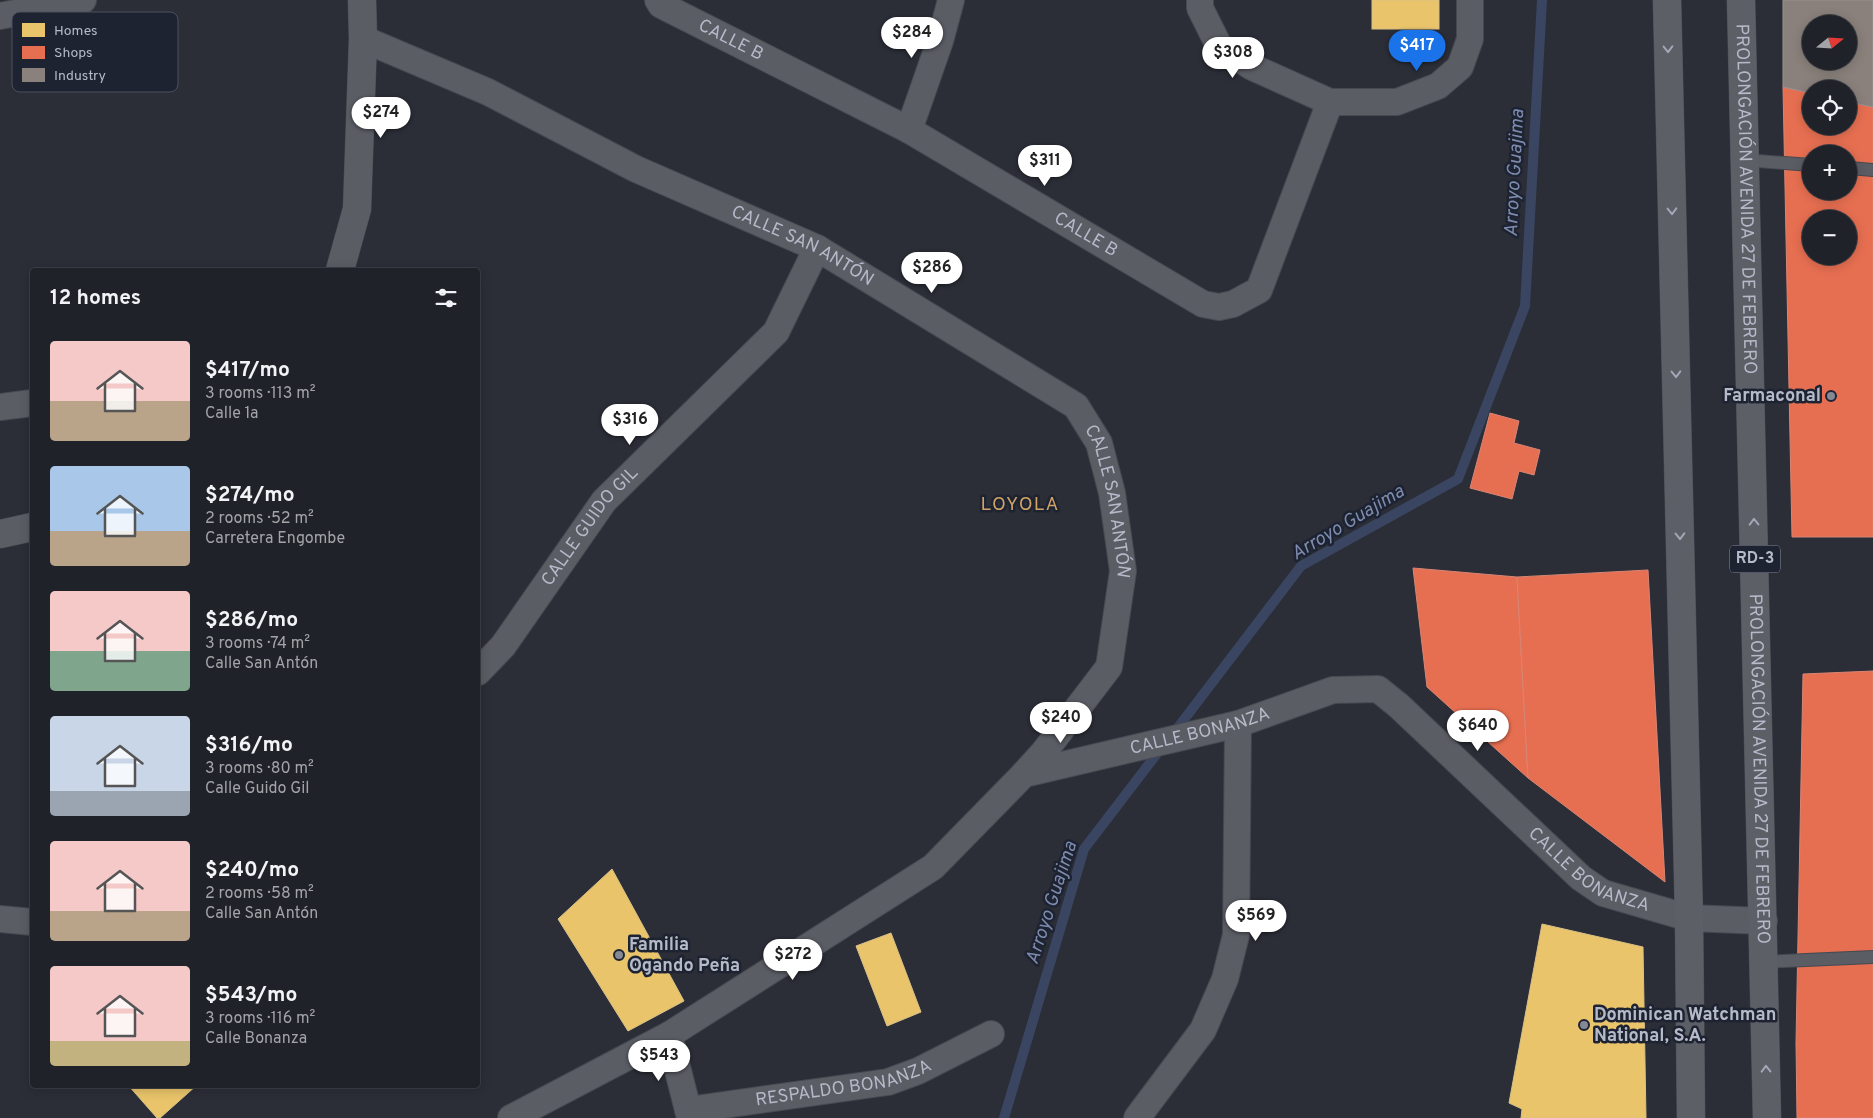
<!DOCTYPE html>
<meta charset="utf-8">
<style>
body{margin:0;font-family:Overpass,sans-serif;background:#282a31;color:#f1f3f6;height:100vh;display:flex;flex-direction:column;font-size:19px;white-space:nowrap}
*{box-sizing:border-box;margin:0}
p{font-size:16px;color:#a2a4a8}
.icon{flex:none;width:28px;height:28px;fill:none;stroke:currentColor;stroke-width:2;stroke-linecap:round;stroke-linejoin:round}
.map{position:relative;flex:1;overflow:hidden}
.details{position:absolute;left:30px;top:268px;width:450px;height:820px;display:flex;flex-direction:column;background:#202229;border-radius:5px;box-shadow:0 2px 12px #0003,0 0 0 1px #3d3f46}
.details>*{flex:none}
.needle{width:32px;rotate:72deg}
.buttons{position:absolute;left:1802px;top:15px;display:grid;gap:10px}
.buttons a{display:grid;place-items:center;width:55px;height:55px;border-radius:50%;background:#202229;box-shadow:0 2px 12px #0003,0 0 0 1px #3d3f46;font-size:25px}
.price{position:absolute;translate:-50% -42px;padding:0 11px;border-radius:18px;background:#fff;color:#222;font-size:16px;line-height:32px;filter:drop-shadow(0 1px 2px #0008)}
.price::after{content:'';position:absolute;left:50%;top:30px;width:15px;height:11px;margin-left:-8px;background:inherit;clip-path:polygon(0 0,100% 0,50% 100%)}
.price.on{background:#1a73e8;color:#fff}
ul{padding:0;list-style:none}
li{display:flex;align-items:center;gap:15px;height:125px;padding:0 20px}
li span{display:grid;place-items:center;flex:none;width:140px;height:100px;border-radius:5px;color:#555}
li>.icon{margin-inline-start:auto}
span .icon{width:60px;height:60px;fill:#fffc;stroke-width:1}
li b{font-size:21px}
h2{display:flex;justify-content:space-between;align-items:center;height:60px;padding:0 20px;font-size:21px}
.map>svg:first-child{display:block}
.homes{fill:#e9c46a;stroke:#d9c186}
.shops{fill:#e76f51;stroke:#d88575;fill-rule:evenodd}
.industry{fill:#8a817c;stroke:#979293;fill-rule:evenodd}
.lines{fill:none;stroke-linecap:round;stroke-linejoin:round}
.stream{stroke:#3a4561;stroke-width:10}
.service-casing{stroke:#464950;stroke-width:14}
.minor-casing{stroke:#464950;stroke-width:28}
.tertiary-casing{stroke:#464950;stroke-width:29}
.primary-casing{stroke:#484b54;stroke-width:29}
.service{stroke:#5b5d65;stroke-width:12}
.minor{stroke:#5b5d65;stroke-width:26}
.tertiary{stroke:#5b5d65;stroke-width:28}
.primary{stroke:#5d5f67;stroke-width:28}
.oneway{stroke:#a3a7b5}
.poi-dot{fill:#858895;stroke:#1e2332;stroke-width:2}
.labels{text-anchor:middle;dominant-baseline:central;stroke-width:5;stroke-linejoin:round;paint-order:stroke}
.shield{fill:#1e2332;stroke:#888c9b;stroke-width:1}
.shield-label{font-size:16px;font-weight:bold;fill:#b5b9c8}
.street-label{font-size:18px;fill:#b5b9c8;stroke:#1e2332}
.poi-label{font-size:18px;font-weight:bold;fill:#b5b9c8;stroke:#1e2332;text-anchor:start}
.water-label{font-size:19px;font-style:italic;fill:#7d8cae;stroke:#1e2332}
.neighbourhood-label{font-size:19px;letter-spacing:1px;fill:#d0a367;stroke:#1e2332}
.key{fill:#1e2332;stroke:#4b505f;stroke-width:1}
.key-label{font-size:14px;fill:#b5b9c8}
</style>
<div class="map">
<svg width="1873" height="1118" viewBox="0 0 1873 1118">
<rect width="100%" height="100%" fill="#2b2e37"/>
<g class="homes">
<rect x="1372" y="0" width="67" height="29"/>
<path d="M612 869 684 1001 628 1031 558 919Z"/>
<path d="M1542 924 1643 947 1646 1118H1521L1522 1109 1509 1103Z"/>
<path d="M891 933 921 1012 887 1026 856 946Z"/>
<path d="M128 1085H197L160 1118H157Z"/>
</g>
<g class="shops">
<path d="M1783 87 1811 93V126H1849V102L1873 107V537H1792ZM1811 154H1849V191H1811ZM1811 219H1849V256H1811Z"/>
<path d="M1490 413 1519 421 1514 443 1540 450 1534 475 1519 471 1512 499 1470 488Z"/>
<path d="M1413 568 1517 577 1528 778 1427 687Z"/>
<path d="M1648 570 1665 882 1528 778 1517 577Z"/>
<path d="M1873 671V1118H1797L1796 1043 1803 674Z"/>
</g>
<path class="industry" d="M1783 0H1873V107L1849 102V89H1811V93L1783 87ZM1811 24H1849V61H1811Z"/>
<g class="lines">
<g class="stream">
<path d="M1173 734 1301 566 1458 479 1525 306 1542 0"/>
<path d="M1004 1118 1084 849 1162 747"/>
</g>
<defs>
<g id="service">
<path d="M1745 160 1811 165"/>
<path d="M1849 168 1873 170"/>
<path d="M1764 962 1873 957"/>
</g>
<g id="minor">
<path id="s1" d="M658 0 661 5 909 130 1203 304 1219 307 1233 304 1259 290 1330 102"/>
<path d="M1200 0V8L1219 46 1252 67 1330 102H1397L1438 86 1460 67 1470 39V0"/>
<path d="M0 16 83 0"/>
<path id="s2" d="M363 39 488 92 636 169 817 248 1076 406 1099 443 1112 493 1123 571 1109 667 1044 752 1024 774 933 867 669 1035 511 1118"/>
<path d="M909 130 940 41 951 0"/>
<path d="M0 407 32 403"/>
<path id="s3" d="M478 672 503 646 604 501 776 332 817 248"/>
<path id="s4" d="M1024 774 1238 724 1333 690 1378 689 1399 706 1581 878 1603 893 1689 918 1764 921"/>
<path d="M0 919 32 922"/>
<path d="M669 1035 690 1118"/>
<path id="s5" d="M688 1110 888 1082 918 1071 991 1034"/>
<path d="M1137 1118 1203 1030 1225 979 1236 935 1238 724"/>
</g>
<g id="tertiary">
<path d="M340 270 357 209 363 39 362 0"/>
<path d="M0 534 32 527"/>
</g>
<g id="primary">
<path d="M1667 0 1689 918 1691 1118"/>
<path id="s6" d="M1741 0 1767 1118"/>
</g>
</defs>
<use href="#service" class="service-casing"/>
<use href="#minor" class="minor-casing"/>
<use href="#tertiary" class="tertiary-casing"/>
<use href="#primary" class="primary-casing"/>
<use href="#service" class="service"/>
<use href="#minor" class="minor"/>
<use href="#tertiary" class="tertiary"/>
<use href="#primary" class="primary"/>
</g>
<defs><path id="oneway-chevron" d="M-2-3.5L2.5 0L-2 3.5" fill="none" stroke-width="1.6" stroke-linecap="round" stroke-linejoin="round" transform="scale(1.25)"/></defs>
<g class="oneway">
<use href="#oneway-chevron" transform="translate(1668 49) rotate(89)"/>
<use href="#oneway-chevron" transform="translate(1672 211) rotate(89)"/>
<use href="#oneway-chevron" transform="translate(1676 374) rotate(89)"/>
<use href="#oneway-chevron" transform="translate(1754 522) rotate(-91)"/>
<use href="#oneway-chevron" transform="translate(1680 536) rotate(89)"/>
<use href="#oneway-chevron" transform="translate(1766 1069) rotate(-91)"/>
</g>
<g class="poi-dot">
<circle cx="1831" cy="396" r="5"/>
<circle cx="619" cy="955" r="5"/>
<circle cx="1584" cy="1025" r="5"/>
</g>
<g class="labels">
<rect class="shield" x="1730" y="545.5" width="50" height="27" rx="4"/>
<g class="shield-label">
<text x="1755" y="559">RD-3</text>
</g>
<g class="street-label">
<text stroke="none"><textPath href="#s1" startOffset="84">CALLE B</textPath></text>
<text stroke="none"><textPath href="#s6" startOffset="199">PROLONGACIÓN AVENIDA 27 DE FEBRERO</textPath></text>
<text stroke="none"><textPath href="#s1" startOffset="489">CALLE B</textPath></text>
<text stroke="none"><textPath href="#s2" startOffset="486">CALLE SAN ANTÓN</textPath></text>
<text stroke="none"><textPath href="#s2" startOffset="906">CALLE SAN ANTÓN</textPath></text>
<text stroke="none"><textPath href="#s3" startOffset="184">CALLE GUIDO GIL</textPath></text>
<text stroke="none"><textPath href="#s4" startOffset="181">CALLE BONANZA</textPath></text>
<text stroke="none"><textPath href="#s6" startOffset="769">PROLONGACIÓN AVENIDA 27 DE FEBRERO</textPath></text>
<text stroke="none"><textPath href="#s4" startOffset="646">CALLE BONANZA</textPath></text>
<text stroke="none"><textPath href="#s5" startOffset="158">RESPALDO BONANZA</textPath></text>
</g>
<g class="poi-label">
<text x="1821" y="396" text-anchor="end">Farmaconal</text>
<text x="629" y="945">Familia<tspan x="629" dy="21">Ogando Peña</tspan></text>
<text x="1594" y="1015">Dominican Watchman<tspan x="1594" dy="21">National, S.A.</tspan></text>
</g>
<g class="water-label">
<text transform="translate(1515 173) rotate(-87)">Arroyo Guajima</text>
<text transform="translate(1348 523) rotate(-31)">Arroyo Guajima</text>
<text transform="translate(1052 903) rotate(-72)">Arroyo Guajima</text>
</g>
<g class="neighbourhood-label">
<text x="1020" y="505">LOYOLA</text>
</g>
</g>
<rect x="12" y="12" width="166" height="80" rx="8" class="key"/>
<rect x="22" y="23" width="23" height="14" fill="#e9c46a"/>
<rect x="22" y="46" width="23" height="13" fill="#e76f51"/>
<rect x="22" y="68" width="23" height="14" fill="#8a817c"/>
<g class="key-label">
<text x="54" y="35">Homes</text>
<text x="54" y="57">Shops</text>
<text x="54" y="80">Industry</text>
</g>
</svg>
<div class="buttons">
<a><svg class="needle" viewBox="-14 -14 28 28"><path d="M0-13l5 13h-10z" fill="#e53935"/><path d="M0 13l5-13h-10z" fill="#a2a4a8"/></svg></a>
<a><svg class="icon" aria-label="locate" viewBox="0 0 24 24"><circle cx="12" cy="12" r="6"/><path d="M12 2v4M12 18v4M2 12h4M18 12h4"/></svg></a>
<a>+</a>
<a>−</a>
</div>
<b class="price" style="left:912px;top:59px">$284</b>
<b class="price on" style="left:1417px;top:72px">$417</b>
<b class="price" style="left:1233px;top:79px">$308</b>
<b class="price" style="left:381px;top:139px">$274</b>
<b class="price" style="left:1045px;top:187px">$311</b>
<b class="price" style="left:932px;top:294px">$286</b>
<b class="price" style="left:630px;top:446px">$316</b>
<b class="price" style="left:1061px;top:744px">$240</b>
<b class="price" style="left:1478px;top:752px">$640</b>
<b class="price" style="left:1256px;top:942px">$569</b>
<b class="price" style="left:793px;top:981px">$272</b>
<b class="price" style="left:659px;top:1082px">$543</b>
<section class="details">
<h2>12 homes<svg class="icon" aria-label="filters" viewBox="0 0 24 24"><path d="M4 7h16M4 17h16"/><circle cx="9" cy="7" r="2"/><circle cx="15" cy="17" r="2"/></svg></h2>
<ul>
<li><span style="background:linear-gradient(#f6c9c9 60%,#b9a48a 0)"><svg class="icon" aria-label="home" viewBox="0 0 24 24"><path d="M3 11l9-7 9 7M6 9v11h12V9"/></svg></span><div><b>$417/mo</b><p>3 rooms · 113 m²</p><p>Calle 1a</p></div></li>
<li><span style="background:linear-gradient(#a9c7e8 65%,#b9a48a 0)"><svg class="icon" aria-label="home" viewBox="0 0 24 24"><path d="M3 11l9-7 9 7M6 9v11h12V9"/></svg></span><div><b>$274/mo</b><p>2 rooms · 52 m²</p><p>Carretera Engombe</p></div></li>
<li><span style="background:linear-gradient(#f6c9c9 60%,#7fa58c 0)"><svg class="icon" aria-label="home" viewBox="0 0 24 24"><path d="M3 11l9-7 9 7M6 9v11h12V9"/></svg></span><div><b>$286/mo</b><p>3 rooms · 74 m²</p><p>Calle San Antón</p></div></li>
<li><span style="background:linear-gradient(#c9d6e8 75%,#9aa5b1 0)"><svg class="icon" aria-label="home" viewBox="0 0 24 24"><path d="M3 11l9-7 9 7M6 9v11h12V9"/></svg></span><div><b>$316/mo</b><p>3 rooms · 80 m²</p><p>Calle Guido Gil</p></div></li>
<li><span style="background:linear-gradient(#f6c9c9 70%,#b9a48a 0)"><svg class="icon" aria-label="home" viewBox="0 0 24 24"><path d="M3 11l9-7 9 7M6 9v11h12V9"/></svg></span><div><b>$240/mo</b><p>2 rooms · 58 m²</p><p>Calle San Antón</p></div></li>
<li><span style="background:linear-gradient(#f6c9c9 75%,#c2b280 0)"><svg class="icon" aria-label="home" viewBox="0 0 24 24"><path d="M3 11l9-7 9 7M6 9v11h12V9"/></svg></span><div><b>$543/mo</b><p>3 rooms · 116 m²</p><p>Calle Bonanza</p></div></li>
</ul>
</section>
</div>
